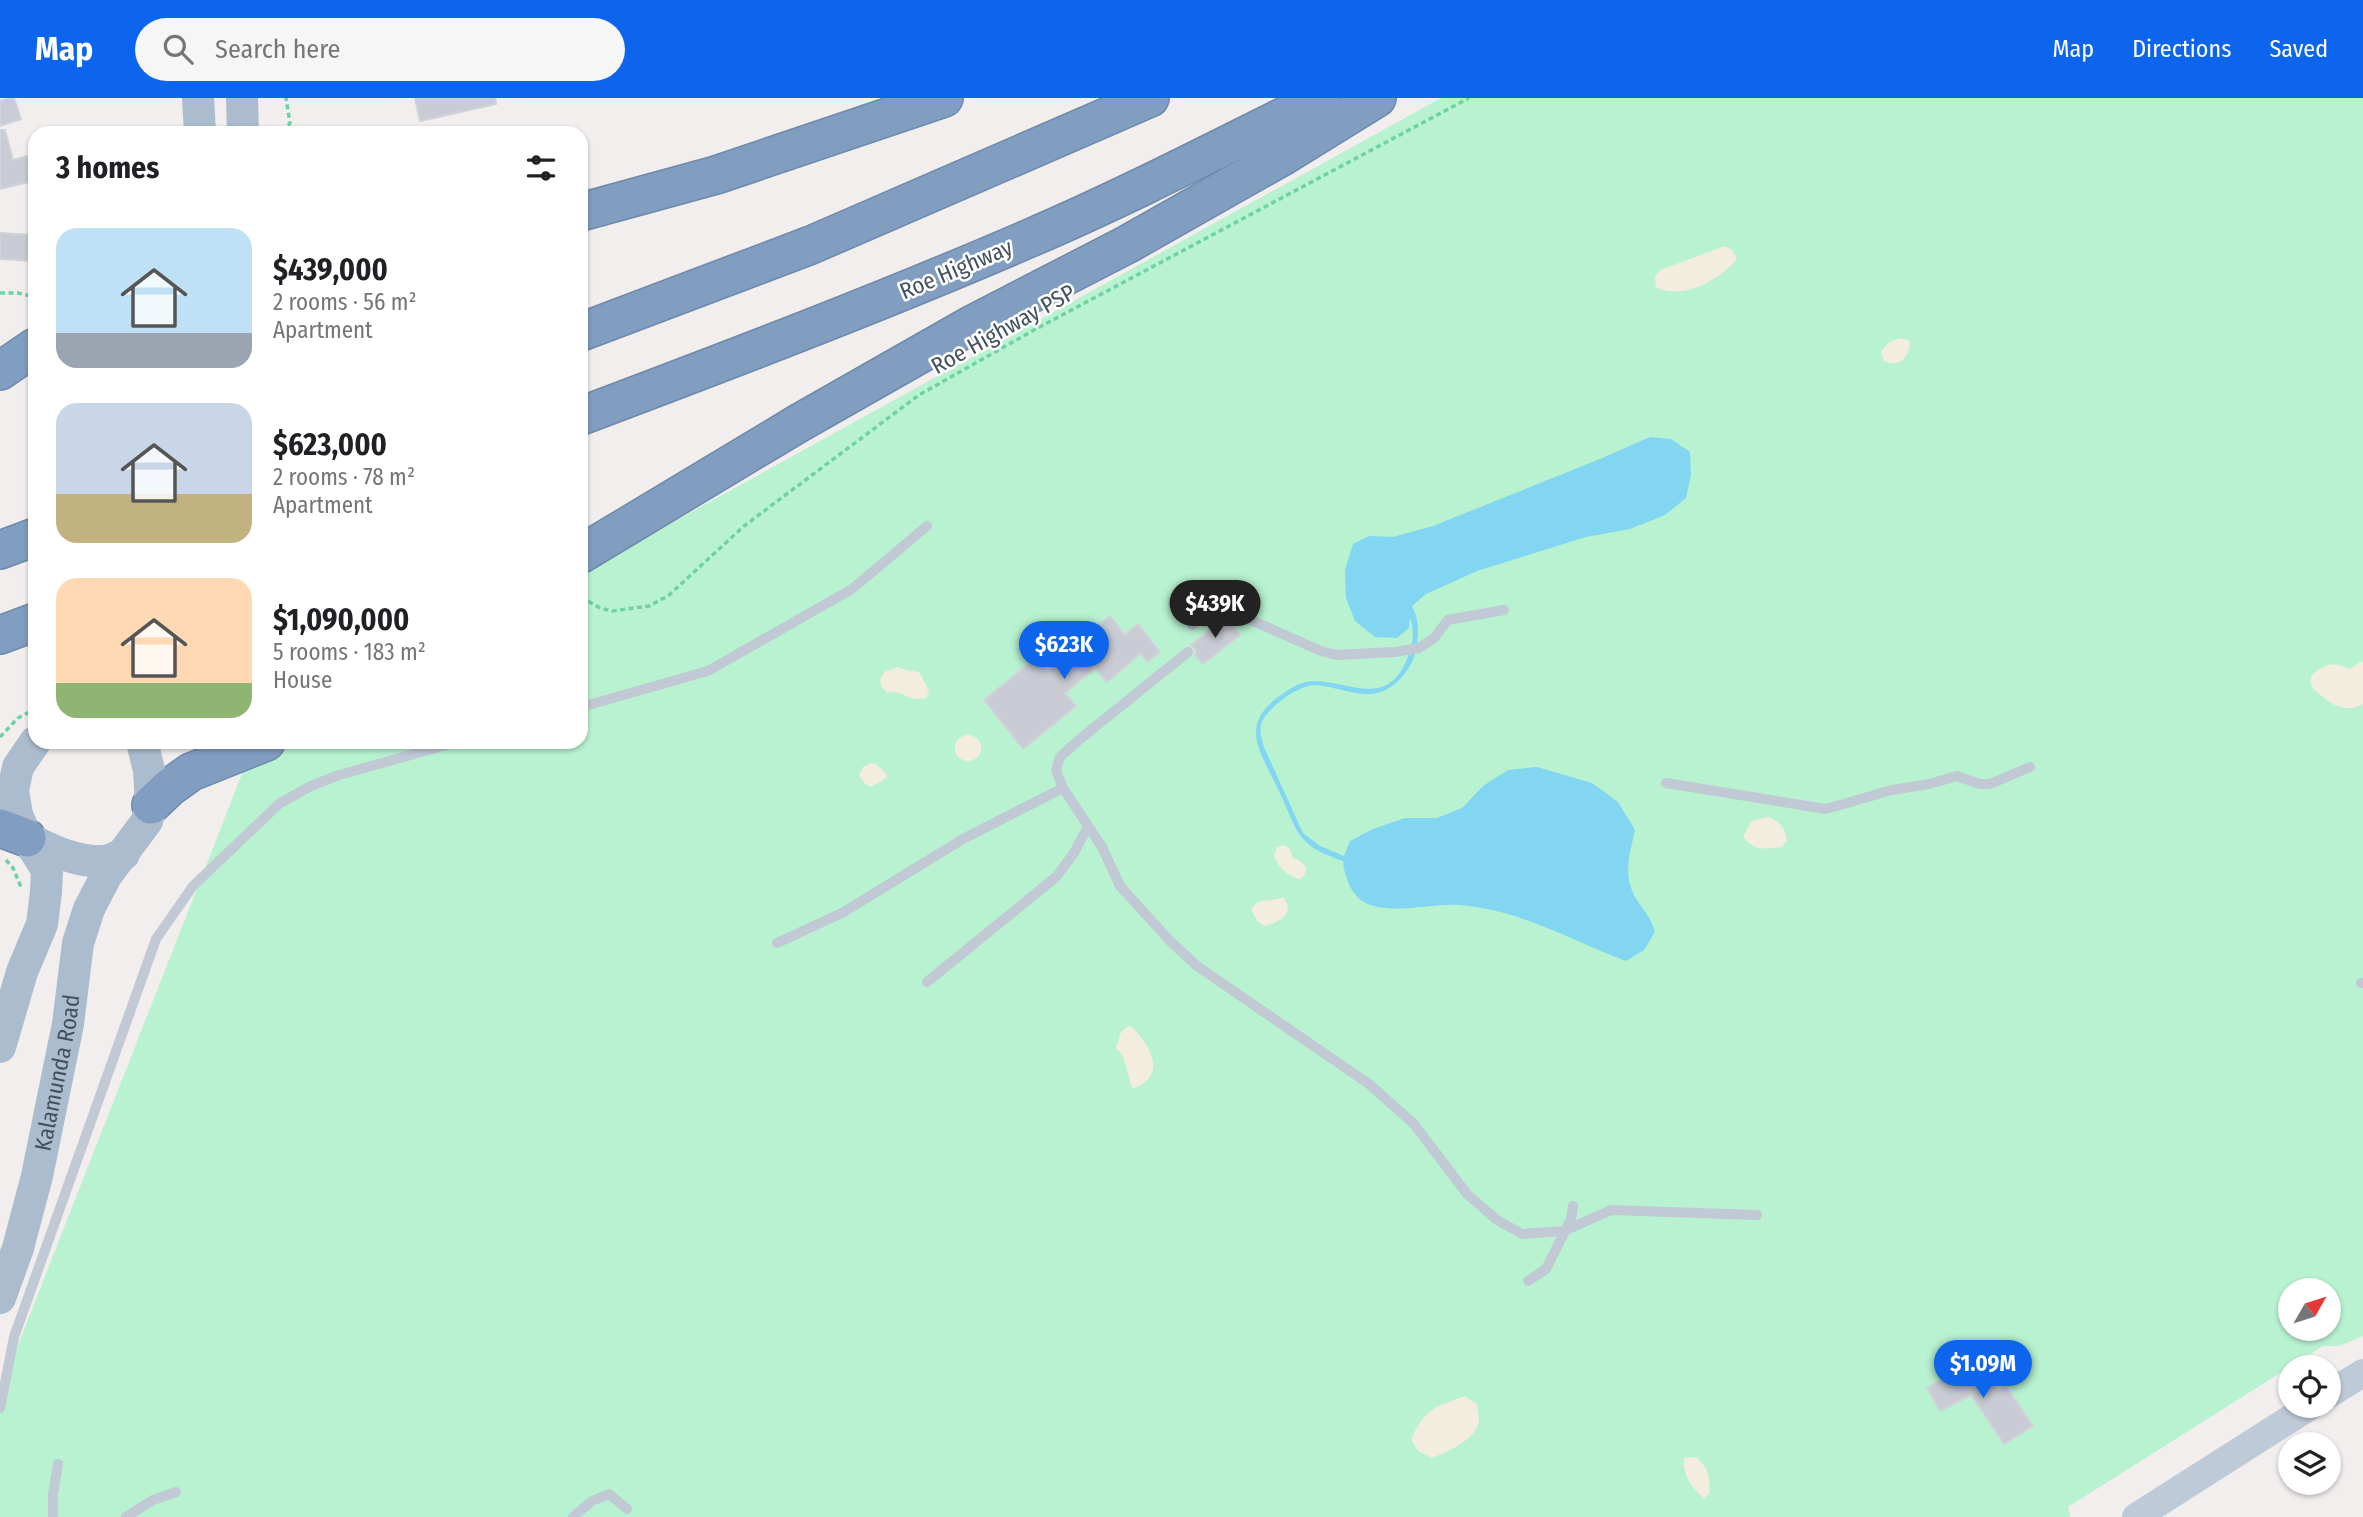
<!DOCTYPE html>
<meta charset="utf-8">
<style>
body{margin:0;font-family:"Fira Sans Condensed",sans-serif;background:#f6f6f6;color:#202124;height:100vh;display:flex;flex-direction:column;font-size:26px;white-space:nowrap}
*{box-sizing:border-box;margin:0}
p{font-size:23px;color:#757577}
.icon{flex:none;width:38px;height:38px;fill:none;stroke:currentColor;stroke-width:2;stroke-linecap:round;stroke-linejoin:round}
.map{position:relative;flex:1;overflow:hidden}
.sheet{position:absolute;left:28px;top:28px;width:560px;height:623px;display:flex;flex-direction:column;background:#fff;border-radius:21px;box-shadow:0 2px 5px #0004}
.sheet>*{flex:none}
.needle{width:46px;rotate:51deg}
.tools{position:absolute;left:2278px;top:1180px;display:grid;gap:14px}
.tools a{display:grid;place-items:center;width:63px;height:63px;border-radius:50%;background:#fff;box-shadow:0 2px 5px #0004;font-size:35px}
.price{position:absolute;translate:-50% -60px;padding:0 16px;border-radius:24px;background:#0c65ec;color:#fff;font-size:23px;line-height:46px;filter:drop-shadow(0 2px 4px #0008)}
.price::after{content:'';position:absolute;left:50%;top:42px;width:21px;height:16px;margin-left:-10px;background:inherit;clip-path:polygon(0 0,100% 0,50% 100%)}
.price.active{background:#222;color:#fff}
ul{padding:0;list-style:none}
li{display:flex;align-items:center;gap:21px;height:175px;padding:0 28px}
li span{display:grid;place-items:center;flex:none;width:196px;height:140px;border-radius:21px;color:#555}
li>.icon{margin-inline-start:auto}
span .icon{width:84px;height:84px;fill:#fffc;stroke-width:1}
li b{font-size:30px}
h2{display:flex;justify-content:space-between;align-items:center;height:84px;padding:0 28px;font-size:30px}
header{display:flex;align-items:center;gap:42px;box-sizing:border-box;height:98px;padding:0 35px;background:#0c65ec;color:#fff}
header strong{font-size:33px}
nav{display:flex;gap:38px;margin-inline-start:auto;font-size:24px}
.search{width:490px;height:63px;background:#f6f6f6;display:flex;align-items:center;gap:18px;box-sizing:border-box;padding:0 24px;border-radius:38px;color:#757577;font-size:26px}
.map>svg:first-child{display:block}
.green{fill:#b8f2d1;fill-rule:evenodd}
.sand{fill:#f3eddd}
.water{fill:#82d6f2}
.building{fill:#c9ccd4;stroke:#d1d3da;stroke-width:2}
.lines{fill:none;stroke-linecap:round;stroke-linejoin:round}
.motorway-casing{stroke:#6d89ac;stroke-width:40}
.path{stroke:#6ed2a5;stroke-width:3.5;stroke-dasharray:5 3.5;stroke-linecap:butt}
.service{stroke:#c0c9d4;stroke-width:10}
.secondary{stroke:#bfcad8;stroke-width:28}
.primary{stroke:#abbccf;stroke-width:32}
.motorway{stroke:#819ec1;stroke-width:37}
.labels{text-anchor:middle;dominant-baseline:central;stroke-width:5;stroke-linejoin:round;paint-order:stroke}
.street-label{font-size:23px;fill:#44505d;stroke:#fff}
</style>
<header>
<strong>Map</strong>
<div class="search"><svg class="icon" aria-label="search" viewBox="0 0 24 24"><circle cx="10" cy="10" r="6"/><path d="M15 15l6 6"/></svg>Search here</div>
<nav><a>Map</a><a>Directions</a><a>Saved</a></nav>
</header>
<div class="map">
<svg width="2363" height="1419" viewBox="0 0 2363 1419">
<rect width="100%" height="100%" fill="#f1eeed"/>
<path class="green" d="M1441 0H2363V1238L2339 1248H2323L2068 1409 2070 1419H0V1293L249 658 274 644H581V475ZM2291 1192H2329V1230H2291Z"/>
<g class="sand">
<path d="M1725 148 1732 152 1737 161C1720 182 1682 203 1656 189L1655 178 1660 172Z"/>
<path d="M1901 240 1910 243C1909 260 1901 270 1884 263L1881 254 1889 244Z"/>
<path d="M2360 564H2363V606C2353 612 2341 611 2331 605 2327 603 2325 600 2322 598 2307 589 2306 577 2323 569 2333 564 2340 567 2350 571Z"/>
<path d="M898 569C904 573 912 572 920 575L929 593 926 600C906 605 902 590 888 595L881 588 880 582 884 574Z"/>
<circle cx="968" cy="650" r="13"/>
<path d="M871 665 876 666 887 676V680L871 689 865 686 859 677 863 669Z"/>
<path d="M1768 719C1781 724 1784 729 1787 742L1782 749C1765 751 1754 753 1743 739L1751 723Z"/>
<path d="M1284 747 1289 750 1293 760C1300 762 1304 765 1307 772L1301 781C1290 780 1278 770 1274 758L1277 749Z"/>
<path d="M1280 800H1284C1295 816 1279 824 1265 828L1258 824 1251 812C1258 798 1267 805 1280 800Z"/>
<path d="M1130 927C1150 947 1169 977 1133 991 1127 977 1127 961 1116 950L1121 934Z"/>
<path d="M1465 1298 1477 1306C1477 1311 1479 1318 1479 1323 1476 1342 1447 1354 1432 1360L1418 1353 1411 1341C1426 1310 1434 1309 1465 1298Z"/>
<path d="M1696 1359C1708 1369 1711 1380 1709 1396L1704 1400C1692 1391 1682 1376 1684 1360Z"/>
</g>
<path class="water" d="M1650 339 1671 341 1690 354 1691 376 1686 400 1665 417 1630 431 1586 439 1477 473 1426 496 1412 508C1420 523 1419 540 1415 556 1413 564 1407 573 1402 579 1374 610 1349 590 1316 587 1299 586 1265 611 1261 627 1259 635 1262 641 1264 649L1303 735 1320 748 1344 758 1350 743 1373 731 1405 720H1437L1462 710 1483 688 1508 672 1537 669 1592 685 1618 704 1635 732C1629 759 1622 779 1638 804 1645 814 1652 822 1655 834L1644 852 1626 863C1571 842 1518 811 1459 807 1431 805 1389 818 1364 804 1351 797 1344 777 1343 763 1295 746 1299 736 1279 693 1261 655 1237 627 1281 597 1292 589 1302 583 1315 583 1352 584 1387 610 1407 561 1413 548 1415 533 1410 520L1409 530 1397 540 1375 539 1355 523 1346 500 1345 472 1353 446 1369 438 1393 439 1433 428 1600 361Z"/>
<g class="building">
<path d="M10 0H14L21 21 0 28V3Z"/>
<path d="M415 0H495L496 6 420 23Z"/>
<path d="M0 32H5L13 62 27 58 33 83 0 91Z"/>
<path d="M0 135 32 137 31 163 0 161Z"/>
<path d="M1110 518 1125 537 1138 526 1160 554 1147 564 1141 555 1107 584 1095 570 1065 595 1076 608 1023 651 984 602 1036 560 1047 573 1071 554 1074 558 1095 539 1091 533Z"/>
<path d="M1226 519 1240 537 1203 566 1195 557 1196 552 1191 547Z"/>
<path d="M1979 1262 1998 1292 2006 1288 2033 1328 2004 1346 1971 1297 1940 1313 1927 1290Z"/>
</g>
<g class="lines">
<defs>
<g id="motorway">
<path d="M581 114 716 77 944 0"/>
<path d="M581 234 811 147 1150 0"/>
<path d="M0 273 35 249"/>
<path d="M581 318C732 261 882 204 1030 140 1128 98 1224 48 1321 0"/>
<path d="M0 452 35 439"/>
<path d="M581 456 799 325 973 226 1128 146 1285 57 1377 0"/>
<path d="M0 537 35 524"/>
<path d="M151 707 170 689 191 674 266 644"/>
<path d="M0 730 27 740"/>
</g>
</defs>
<use href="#motorway" class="motorway-casing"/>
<g class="path">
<path d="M284 35 290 25 286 0"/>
<path d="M0 195H18L35 199"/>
<path d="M581 499 600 510 612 513 649 508 668 498 744 428 919 297 1034 232 1469 0"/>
<path d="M0 639 18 620 35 611"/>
<path d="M6 762 13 770 21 789"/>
</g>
<g class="service">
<path d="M1192 527 1212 513 1226 511 1321 553 1336 557 1395 554 1419 550 1434 540 1448 522 1504 512"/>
<path d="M1188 554 1080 641 1060 659 1056 672 1063 690 1102 749 1120 788 1170 843 1197 868 1369 986 1414 1026 1467 1096 1497 1122 1522 1136 1564 1133 1611 1112 1757 1117"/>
<path d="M581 609 708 573 852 491 927 428"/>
<path d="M1666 685 1826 711 1892 692 1929 686 1957 678 1980 686H1990L2030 669"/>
<path d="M777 845 842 815 963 741 1063 690"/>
<path d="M927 884 1056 779 1074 755 1088 728"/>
<path d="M2361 885H2363"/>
<path d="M1528 1183 1546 1171 1571 1121 1573 1108"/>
<path d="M0 1310 14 1239 156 841 193 788 280 705 311 688 339 677 457 644"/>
<path d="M53 1419V1396L58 1366"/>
<path d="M126 1419 153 1402 176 1394"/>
<path d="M573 1419 592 1403 609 1396 627 1411"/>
</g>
<g class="secondary">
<path d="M2329 1296 2363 1275"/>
<path d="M2136 1419 2312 1307"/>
</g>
<g class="primary">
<path d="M198 0 200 35"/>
<path d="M242 0 243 35"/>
<path d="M27 740C50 751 76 765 103 763 109 763 118 758 124 756"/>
<path d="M0 949 22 874 42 826 46 794 47 772 27 740 17 717 13 692 18 669 35 644"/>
<path id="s1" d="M0 1200 18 1150 37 1078 68 926 78 845 89 811 106 778 147 723 151 707 149 672 142 644"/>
</g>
<use href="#motorway" class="motorway"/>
</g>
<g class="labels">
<g class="street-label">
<text transform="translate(956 171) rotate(-23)">Roe Highway</text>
<text transform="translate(1003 231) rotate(-29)">Roe Highway PSP</text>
<text stroke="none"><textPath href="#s1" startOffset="233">Kalamunda Road</textPath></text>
</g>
</g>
</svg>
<div class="tools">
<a><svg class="needle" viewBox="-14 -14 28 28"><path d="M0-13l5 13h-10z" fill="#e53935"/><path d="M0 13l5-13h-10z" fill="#757577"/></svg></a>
<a><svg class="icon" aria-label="locate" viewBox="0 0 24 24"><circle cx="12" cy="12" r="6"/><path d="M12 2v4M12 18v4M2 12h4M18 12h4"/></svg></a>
<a><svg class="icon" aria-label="layers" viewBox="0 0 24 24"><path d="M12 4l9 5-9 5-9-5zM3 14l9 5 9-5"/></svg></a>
</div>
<b class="price active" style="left:1215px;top:542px">$439K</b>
<b class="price" style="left:1064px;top:583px">$623K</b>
<b class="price" style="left:1983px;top:1302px">$1.09M</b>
<section class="sheet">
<h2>3 homes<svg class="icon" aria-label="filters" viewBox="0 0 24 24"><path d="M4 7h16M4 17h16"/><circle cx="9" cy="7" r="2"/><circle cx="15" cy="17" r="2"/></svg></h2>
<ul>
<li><span style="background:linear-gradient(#bfe0f5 75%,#9aa5b1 0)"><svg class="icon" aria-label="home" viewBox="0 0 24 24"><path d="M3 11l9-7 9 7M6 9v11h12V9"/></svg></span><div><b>$439,000</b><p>2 rooms · 56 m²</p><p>Apartment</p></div></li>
<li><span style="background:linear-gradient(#c9d6e8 65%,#c2b280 0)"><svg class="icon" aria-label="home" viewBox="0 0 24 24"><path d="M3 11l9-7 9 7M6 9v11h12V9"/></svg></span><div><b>$623,000</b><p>2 rooms · 78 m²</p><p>Apartment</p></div></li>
<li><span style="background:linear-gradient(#ffd9b3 75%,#8fb573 0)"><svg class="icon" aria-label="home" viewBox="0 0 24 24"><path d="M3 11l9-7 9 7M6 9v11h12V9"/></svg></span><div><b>$1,090,000</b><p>5 rooms · 183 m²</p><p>House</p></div></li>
</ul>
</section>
</div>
